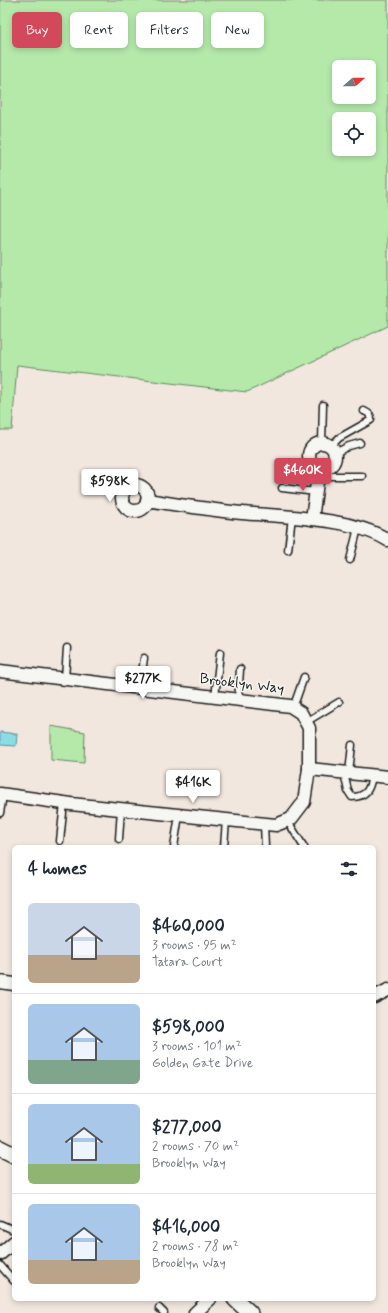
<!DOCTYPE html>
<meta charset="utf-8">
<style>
body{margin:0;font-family:Mynerve,sans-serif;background:#f6f6f7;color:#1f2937;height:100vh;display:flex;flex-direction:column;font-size:15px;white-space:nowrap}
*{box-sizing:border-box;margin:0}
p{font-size:13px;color:#747a83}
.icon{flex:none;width:22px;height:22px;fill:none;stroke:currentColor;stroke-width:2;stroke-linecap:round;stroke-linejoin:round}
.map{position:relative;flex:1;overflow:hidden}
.sheet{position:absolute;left:12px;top:845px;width:364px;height:456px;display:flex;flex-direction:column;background:#fff;border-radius:6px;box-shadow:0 2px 6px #0003}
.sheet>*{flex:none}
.top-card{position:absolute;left:12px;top:12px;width:364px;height:36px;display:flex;gap:8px}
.needle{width:26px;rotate:70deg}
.tools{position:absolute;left:332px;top:60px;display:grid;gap:8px}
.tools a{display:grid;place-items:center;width:44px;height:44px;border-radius:6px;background:#fff;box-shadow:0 2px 6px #0003;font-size:20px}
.price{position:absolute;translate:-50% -34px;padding:0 9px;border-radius:4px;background:#fff;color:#222;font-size:13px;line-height:26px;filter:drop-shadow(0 1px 2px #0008)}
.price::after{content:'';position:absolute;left:50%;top:24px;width:12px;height:9px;margin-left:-6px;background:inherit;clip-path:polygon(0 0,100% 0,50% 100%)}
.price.selected{background:#d1495b;color:#fff}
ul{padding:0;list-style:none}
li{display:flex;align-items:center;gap:12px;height:100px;padding:0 16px}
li+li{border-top:1px solid #e0e1e3}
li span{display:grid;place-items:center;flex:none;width:112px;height:80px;border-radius:6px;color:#555}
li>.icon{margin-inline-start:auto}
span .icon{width:48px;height:48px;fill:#fffc;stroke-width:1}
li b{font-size:17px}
h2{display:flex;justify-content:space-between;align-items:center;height:48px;padding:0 16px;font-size:17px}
.chip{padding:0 14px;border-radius:6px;background:#fff;box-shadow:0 2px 6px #0003;font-size:14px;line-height:36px}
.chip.selected{background:#d1495b;color:#fff}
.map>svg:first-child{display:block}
.green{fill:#b4e9aa;stroke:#688263;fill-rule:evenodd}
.water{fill:#8cdce8;stroke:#5f8f96}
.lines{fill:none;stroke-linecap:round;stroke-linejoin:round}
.service-casing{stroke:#1c1c1c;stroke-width:9}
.minor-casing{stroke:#1c1c1c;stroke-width:15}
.tertiary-casing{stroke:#1c1c1c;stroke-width:18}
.service{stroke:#f6f6f2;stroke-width:6}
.minor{stroke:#f6f6f2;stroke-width:12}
.tertiary{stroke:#f6f6f2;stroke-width:15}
.labels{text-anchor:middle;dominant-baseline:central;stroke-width:3;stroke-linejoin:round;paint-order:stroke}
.street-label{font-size:15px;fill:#1c1c1c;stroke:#f6f6f2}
</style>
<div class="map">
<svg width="388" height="1313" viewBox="0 0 388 1313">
<rect width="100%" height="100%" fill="#f1e7de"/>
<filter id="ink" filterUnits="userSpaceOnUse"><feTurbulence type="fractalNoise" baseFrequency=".025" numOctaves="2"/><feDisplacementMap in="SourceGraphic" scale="8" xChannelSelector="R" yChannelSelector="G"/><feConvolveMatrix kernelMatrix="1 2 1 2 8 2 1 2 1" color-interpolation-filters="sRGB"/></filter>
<g filter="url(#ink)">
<g class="green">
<path d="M0 0H388V326L247 392 17 365 12 430H0ZM339 67H369V97H339ZM339 119H369V149H339Z"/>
<path d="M51 726 85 732 84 763 51 760Z"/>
</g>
<path class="water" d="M0 732 17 734 16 746 0 745Z"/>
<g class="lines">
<defs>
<g id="service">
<path d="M322 442 323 405"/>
<path d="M331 446 339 438 371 420C371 414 368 413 364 411"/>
<path d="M335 453 349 446 360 443"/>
<path d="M318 472 332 476H362"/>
<path d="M282 488 316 492"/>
<path d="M288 550 292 517"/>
<path d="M350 560 358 528"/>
<path d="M65 679 67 648"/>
<path d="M140 688 144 658"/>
<path d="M215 697 220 653"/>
<path d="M238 700 240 669"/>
<path d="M293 708 304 677"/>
<path d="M306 722 339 702"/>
<path d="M344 773 348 791 352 797C367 797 370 788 372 776"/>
<path d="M349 773 352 745"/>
<path d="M0 813 3 795"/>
<path d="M287 820 304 847"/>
<path d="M264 824 265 847"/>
<path d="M119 839 121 809"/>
<path d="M60 841 64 803"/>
<path d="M174 847 179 815"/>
<path d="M224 847 226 820"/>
<path d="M0 1224 14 1230"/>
<path d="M0 1265 14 1281"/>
<path d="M159 1308 164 1313"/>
</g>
<g id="minor">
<circle cx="322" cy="456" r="13"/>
<circle cx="135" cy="498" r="13"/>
<path d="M147 500C179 505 210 510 242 513 285 517 350 517 388 540"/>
<path d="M312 519 319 468"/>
<path d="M0 671 290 706 301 713 309 728V769L304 802 291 819 276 825 71 804 0 794"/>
<path d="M309 769 388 777"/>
<path d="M0 982 14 984"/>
<path d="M374 997 388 990"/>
<path d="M0 1254 14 1242"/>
<path d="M195 1313 210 1299"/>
</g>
<g id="tertiary">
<path d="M0 1148 14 1155"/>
<path d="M235 1299 250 1313"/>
</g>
</defs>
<use href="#service" class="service-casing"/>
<use href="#minor" class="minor-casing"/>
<use href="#tertiary" class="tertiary-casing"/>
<use href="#service" class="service"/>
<use href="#minor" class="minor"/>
<use href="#tertiary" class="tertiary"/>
</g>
</g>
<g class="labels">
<g class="street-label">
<text transform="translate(242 684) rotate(7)">Brooklyn Way</text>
</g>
</g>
</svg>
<div class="tools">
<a><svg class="needle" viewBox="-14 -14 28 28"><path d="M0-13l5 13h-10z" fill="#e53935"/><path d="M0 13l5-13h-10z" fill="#747a83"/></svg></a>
<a><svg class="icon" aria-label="locate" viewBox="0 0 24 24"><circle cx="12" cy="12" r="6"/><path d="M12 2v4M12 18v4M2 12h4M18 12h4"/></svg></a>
</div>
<b class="price selected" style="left:303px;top:492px">$460K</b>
<b class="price" style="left:110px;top:503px">$598K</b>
<b class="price" style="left:143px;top:700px">$277K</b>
<b class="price" style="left:193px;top:804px">$416K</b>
<div class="top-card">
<a class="chip selected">Buy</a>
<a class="chip">Rent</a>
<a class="chip">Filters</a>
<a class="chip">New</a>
</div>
<section class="sheet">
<h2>4 homes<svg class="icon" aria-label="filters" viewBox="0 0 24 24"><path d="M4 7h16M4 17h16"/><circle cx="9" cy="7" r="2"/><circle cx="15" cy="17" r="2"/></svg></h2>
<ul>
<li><span style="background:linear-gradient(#c9d6e8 65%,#b9a48a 0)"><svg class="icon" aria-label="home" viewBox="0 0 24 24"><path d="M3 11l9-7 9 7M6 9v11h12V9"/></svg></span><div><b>$460,000</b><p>3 rooms · 95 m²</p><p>Tatara Court</p></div></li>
<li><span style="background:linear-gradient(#a9c7e8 70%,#7fa58c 0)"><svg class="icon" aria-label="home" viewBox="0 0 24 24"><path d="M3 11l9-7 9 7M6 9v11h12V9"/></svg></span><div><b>$598,000</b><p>3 rooms · 101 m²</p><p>Golden Gate Drive</p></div></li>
<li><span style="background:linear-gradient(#a9c7e8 75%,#8fb573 0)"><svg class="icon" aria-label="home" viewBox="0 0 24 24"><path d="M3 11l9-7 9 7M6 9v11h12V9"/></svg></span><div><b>$277,000</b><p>2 rooms · 70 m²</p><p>Brooklyn Way</p></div></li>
<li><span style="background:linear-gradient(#a9c7e8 70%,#b9a48a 0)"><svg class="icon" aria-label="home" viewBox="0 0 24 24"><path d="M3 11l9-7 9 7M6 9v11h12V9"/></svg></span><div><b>$416,000</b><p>2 rooms · 78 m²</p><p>Brooklyn Way</p></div></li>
</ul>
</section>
</div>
